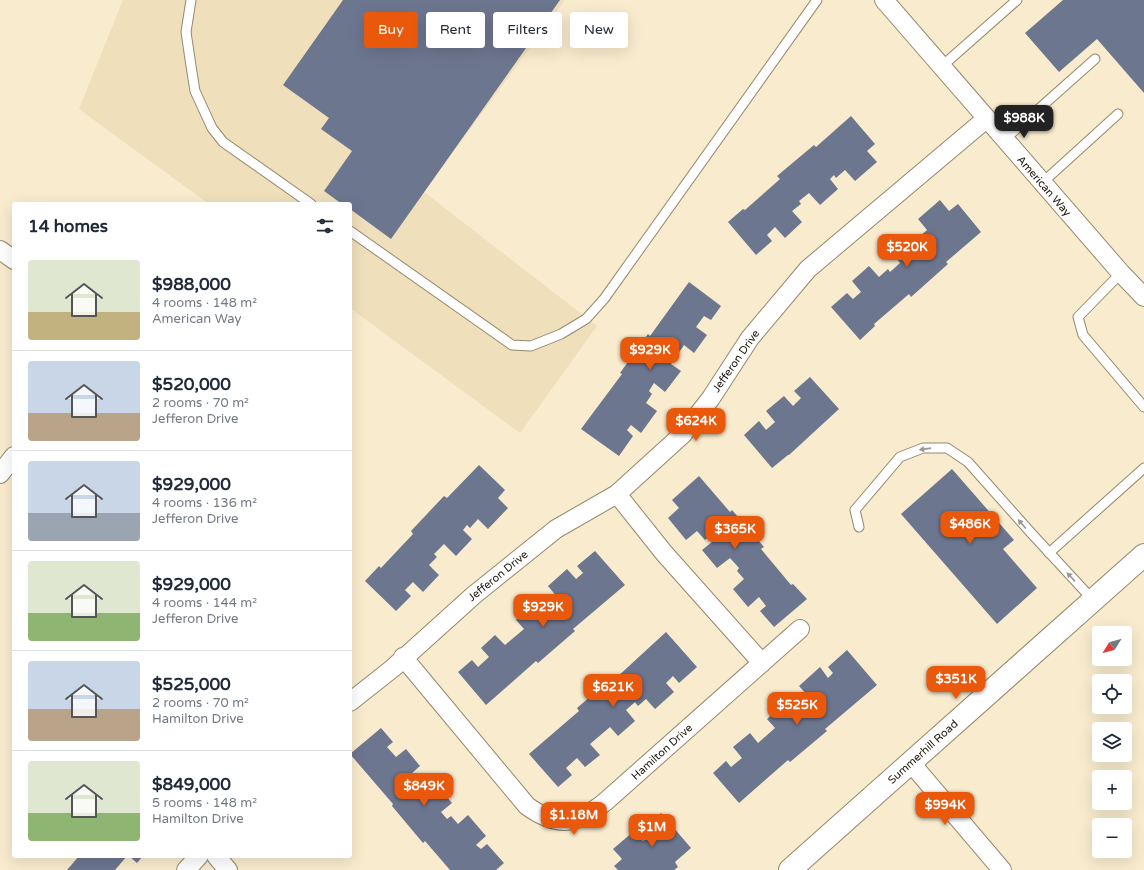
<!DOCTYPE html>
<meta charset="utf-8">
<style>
body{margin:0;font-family:"Varela Round",sans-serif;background:#f6f6f7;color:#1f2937;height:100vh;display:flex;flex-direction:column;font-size:15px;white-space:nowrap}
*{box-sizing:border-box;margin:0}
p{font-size:13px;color:#747a83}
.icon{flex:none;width:22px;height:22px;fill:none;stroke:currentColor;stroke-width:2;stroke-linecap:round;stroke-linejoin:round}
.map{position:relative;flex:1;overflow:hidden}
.details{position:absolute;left:12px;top:202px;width:340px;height:656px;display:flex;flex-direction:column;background:#fff;border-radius:4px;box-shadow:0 4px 16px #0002}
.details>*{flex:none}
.hud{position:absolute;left:364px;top:12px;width:380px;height:36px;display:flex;gap:8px}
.needle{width:26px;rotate:233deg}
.buttons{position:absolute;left:1092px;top:626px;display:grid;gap:8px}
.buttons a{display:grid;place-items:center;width:40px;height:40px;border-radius:4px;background:#fff;box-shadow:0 4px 16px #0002;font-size:20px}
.price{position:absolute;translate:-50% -34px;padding:0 9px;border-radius:8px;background:#ea580c;color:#fff;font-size:13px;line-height:26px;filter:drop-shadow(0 1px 2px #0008)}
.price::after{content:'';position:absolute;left:50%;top:24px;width:12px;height:9px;margin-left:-6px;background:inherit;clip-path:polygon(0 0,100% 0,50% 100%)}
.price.active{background:#222;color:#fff}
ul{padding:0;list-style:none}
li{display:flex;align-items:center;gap:12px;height:100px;padding:0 16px}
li+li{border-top:1px solid #e0e1e3}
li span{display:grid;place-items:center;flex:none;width:112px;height:80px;border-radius:4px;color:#555}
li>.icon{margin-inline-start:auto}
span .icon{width:48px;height:48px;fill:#fffc;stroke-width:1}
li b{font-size:17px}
h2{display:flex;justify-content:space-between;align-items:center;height:48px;padding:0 16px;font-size:17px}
.pill{padding:0 14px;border-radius:4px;background:#fff;box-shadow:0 4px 16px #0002;font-size:14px;line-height:36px}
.pill.active{background:#ea580c;color:#fff}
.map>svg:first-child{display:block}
.built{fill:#efdfbb}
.building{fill:#6d768f}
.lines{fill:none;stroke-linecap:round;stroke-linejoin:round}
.lane-casing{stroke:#94886e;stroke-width:11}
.street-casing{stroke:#94886e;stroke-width:20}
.secondary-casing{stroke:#94886e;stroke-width:24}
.lane{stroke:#fff;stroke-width:9}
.street{stroke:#fff;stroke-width:18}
.secondary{stroke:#fff;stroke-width:22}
.oneway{fill:#999792}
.labels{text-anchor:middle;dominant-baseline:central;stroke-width:4;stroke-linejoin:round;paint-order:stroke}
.street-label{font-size:11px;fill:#1c170d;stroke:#fff}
</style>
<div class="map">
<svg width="1144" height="870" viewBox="0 0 1144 870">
<rect width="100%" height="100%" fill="#f8ebce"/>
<path class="built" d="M123 0H565L424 192 597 326 520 433 350 308V204H209L79 109Z"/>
<g class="building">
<path d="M343 0H560L391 239 350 209V204H342L324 191 352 151 321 129 329 118 283 85Z"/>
<path d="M1063 0H1144V93L1097 39 1059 72 1025 33Z"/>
<path d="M851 116 875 144 867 151 877 162 855 181 845 170 836 178 834 175 830 179 838 189 820 205 809 193 799 201 801 204 792 211 802 222 785 238 775 227 767 235 772 241 756 255 728 222 743 209 745 210 780 179 777 176 814 145 816 147Z"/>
<path d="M940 200 949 211 958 204 981 232 946 262 948 264 911 297 909 294 874 324 875 326 860 340 831 307 847 293 853 299 861 292 852 281 869 266 879 277 888 269 890 272 900 263 890 250 908 235 916 244 920 241 918 238 927 230 918 219Z"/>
<path d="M689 282 721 306 711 320 704 316 696 327 707 335 694 353 684 345 671 364 681 371 665 392 654 383 649 391 652 394 646 403 657 411 641 433 631 425 627 430 633 436 619 456 581 429 622 374 620 373 648 334 650 336Z"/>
<path d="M810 377 839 409 789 455H788L772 468 744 435 759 421 766 430 775 422 766 411 784 396 793 406 801 398 794 391Z"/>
<path d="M479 465 505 490 498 498 508 508 488 529 478 519 470 528 467 525 463 530 472 539 456 556 444 544 434 554 437 557 429 565 439 575 423 592 413 582 405 590 411 596 396 611 365 581 379 566 381 568 413 534 411 531 444 496 447 498Z"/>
<path d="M952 469 1014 540 1003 549 1037 588 997 624 901 514Z"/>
<path d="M699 476 730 512 732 510 764 547 761 549 791 585 793 584 807 599 774 627 760 611 766 606 759 597 748 607 733 589 744 579 737 571 739 568 730 558 717 568 702 550 712 542 708 537 705 540 697 531 686 540 668 518 679 508 672 500Z"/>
<path d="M595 551 625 585 573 629 575 631 538 663 536 661 486 705 458 672 472 660 478 667 489 657 481 648 495 635 505 645 524 629 516 620 534 604 543 615 552 607 549 603 557 597 548 586 567 569 576 579 583 573 577 566Z"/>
<path d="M666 632 697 667 679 683 673 676 666 683 674 692 655 709 646 699 638 706 635 702 626 710 635 721 618 736 610 727 590 744 600 755 585 767 577 758 566 768 572 775 558 787 529 754 579 711 577 708 614 676 616 678Z"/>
<path d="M847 650 877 685 825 729 827 731 790 762 788 760 739 803 713 773 726 761 731 767 742 758 733 747 750 733 758 743 775 728 767 719 786 702 796 713 803 706 800 703 808 696 799 686 820 667 828 678 833 673 828 667Z"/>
<path d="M381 728 393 742 387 747 396 757 406 749 420 766 411 774 426 791 435 783 452 803 441 812 447 819 451 816 458 824 468 815 486 836 476 845 481 849 487 844 504 863 496 870H450L425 841 423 843 392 806 393 804 350 754Z"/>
<path d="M661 813 691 848 675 862 678 867 674 870H618L614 866 622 859 613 849 634 831 643 841 648 836 642 830Z"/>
<path d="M79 856H127L115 870H67Z"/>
<path d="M129 856H143L137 863Z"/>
</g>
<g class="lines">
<defs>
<g id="lane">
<path d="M191 0 186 32 191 66 195 91 212 128 223 142 311 204"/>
<path d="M941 67 1017 0"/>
<path d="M1005 139 1095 59"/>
<path d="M1042 183 1118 114"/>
<path d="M350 231 512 345 531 346 561 334 586 319 604 299 817 0"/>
<path d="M1121 273 1078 317 1083 335 1144 407"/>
<path d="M859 527 855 510 900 457 923 448H947L968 462 1032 534 1093 600"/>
<path d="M1049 553 1144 468"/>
</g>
<g id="street">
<path d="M884 0 1121 273 1144 297"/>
<path d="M0 250 14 260"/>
<path d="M0 474 14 456"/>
<path d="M617 494 664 553 762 663"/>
<path d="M403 657 527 806C558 828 576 825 605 802L800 629"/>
<path d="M350 702 393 668 474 595 556 529 617 494 683 434 711 398 750 338 808 269 986 119"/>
<path d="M911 763 1002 870"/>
<path d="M216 856 228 870"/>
<path d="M186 870 199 856"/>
</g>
<path id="secondary" d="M790 870 1144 555"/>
</defs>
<use href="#lane" class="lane-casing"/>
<use href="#street" class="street-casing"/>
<use href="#secondary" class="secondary-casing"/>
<use href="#lane" class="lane"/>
<use href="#street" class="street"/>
<use href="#secondary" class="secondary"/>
</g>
<defs><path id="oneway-solid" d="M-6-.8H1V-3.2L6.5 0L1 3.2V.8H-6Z"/></defs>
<g class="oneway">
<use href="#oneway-solid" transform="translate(925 449) rotate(172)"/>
<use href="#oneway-solid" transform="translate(1022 524) rotate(-131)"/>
<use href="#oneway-solid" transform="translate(1071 577) rotate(-133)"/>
</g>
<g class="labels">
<g class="street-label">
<text transform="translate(1044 186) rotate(49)">American Way</text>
<text transform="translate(736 361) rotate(-55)">Jefferon Drive</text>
<text transform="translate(498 576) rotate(-39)">Jefferon Drive</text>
<text transform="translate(662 752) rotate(-42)">Hamilton Drive</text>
<text transform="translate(923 752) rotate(-42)">Summerhill Road</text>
</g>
</g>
</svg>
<div class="buttons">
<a><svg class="needle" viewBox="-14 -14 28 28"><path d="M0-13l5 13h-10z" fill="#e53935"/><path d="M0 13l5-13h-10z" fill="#747a83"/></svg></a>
<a><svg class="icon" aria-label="locate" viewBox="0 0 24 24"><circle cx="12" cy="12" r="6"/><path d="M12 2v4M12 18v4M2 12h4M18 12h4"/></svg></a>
<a><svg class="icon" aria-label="layers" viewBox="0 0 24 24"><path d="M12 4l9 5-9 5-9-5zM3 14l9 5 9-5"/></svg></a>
<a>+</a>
<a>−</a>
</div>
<b class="price active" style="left:1024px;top:139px">$988K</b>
<b class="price" style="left:907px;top:268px">$520K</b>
<b class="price" style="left:650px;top:371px">$929K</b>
<b class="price" style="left:696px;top:442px">$624K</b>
<b class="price" style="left:970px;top:545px">$486K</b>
<b class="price" style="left:735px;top:550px">$365K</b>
<b class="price" style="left:543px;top:628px">$929K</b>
<b class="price" style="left:956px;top:700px">$351K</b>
<b class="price" style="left:613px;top:708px">$621K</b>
<b class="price" style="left:797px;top:726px">$525K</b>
<b class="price" style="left:424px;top:807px">$849K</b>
<b class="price" style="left:945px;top:826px">$994K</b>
<b class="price" style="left:574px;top:836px">$1.18M</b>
<b class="price" style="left:652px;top:848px">$1M</b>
<div class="hud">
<a class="pill active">Buy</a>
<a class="pill">Rent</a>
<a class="pill">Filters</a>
<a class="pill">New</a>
</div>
<section class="details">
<h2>14 homes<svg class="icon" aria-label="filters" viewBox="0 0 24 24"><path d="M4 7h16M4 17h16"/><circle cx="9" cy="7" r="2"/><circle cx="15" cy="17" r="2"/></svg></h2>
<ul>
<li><span style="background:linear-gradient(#dfe7d0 65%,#c2b280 0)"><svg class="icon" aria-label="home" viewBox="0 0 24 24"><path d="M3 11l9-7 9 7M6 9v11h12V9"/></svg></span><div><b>$988,000</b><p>4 rooms · 148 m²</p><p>American Way</p></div></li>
<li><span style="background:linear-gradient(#c9d6e8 65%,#b9a48a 0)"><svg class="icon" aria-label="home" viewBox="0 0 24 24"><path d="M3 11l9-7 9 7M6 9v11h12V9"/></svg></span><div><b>$520,000</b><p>2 rooms · 70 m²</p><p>Jefferon Drive</p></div></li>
<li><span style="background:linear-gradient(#c9d6e8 65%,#9aa5b1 0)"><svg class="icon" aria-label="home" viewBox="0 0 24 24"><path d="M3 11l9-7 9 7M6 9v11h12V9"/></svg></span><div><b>$929,000</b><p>4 rooms · 136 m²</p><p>Jefferon Drive</p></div></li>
<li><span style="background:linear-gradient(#dfe7d0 65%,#8fb573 0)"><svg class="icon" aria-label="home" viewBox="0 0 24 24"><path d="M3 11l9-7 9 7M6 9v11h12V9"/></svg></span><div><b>$929,000</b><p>4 rooms · 144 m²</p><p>Jefferon Drive</p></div></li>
<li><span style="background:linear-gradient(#c9d6e8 60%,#b9a48a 0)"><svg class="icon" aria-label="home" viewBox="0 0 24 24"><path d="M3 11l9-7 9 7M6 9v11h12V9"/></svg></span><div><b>$525,000</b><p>2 rooms · 70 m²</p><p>Hamilton Drive</p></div></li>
<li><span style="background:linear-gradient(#dfe7d0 65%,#8fb573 0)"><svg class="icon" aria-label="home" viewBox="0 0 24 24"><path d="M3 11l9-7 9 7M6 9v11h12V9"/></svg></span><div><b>$849,000</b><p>5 rooms · 148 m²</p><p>Hamilton Drive</p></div></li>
</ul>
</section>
</div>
